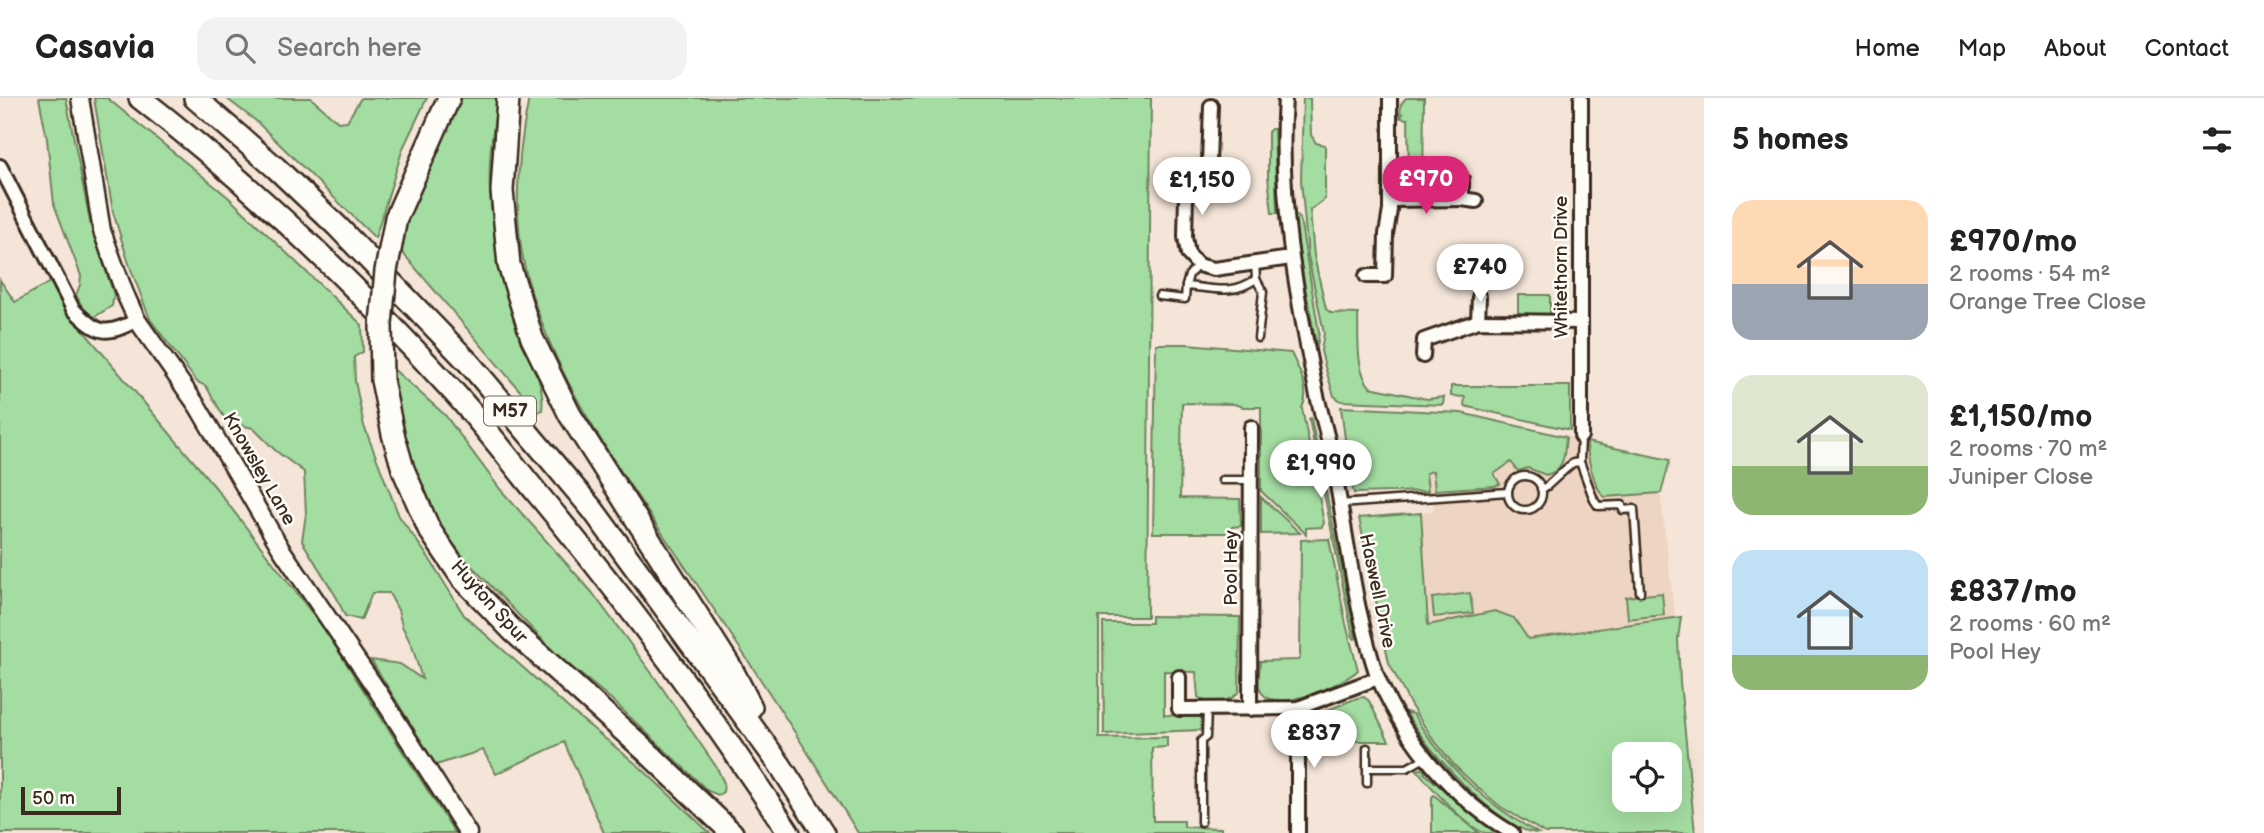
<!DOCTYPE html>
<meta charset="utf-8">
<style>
body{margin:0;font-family:"Balsamiq Sans",sans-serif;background:#f2f2f2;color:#222;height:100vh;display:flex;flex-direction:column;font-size:26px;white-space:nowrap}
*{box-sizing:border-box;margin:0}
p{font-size:23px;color:#767676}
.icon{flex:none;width:38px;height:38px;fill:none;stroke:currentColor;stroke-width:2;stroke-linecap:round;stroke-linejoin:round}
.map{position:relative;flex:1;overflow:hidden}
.sheet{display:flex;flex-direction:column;background:#fff;width:560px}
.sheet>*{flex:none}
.controls{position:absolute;left:1612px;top:644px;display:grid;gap:14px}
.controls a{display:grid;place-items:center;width:70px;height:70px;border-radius:14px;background:#fff;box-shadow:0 7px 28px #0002;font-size:35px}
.scale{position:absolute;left:21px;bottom:18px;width:100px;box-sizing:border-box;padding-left:7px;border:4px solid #3b2a1e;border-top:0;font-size:19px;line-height:24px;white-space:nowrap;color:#3b2a1e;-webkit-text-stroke:5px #fdfcf7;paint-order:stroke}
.price{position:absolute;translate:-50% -60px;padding:0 16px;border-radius:24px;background:#fff;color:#222;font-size:23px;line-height:46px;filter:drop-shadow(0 2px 4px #0008)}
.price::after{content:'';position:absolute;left:50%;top:42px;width:21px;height:16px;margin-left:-10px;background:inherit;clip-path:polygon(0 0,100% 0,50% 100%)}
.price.selected{background:#db2777;color:#fff}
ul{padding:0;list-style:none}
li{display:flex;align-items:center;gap:21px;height:175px;padding:0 28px}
li span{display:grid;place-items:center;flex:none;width:196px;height:140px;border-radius:21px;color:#555}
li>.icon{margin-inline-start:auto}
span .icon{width:84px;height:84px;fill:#fffc;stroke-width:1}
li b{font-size:30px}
h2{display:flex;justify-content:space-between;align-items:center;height:84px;padding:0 28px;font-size:30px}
header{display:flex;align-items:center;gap:42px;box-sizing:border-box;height:98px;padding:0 35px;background:#fff;border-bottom:2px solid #e0e0e0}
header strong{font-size:33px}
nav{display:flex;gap:38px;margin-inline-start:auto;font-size:24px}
.search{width:490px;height:63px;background:#f2f2f2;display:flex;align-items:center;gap:18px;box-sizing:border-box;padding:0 24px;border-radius:21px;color:#767676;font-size:26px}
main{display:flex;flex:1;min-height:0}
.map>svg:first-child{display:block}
.built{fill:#eed5c3}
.green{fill:#a4dda2;stroke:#708460;stroke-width:2;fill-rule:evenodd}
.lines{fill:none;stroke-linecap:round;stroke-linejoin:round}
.service-casing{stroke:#3b2a1e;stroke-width:11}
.minor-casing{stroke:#3b2a1e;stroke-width:18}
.secondary-casing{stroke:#3b2a1e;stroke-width:21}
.motorway-casing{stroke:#3b2a1e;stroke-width:26}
.service{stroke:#fdfcf7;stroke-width:6}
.minor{stroke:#fdfcf7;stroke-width:12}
.secondary{stroke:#fdfcf7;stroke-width:16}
.motorway{stroke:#fdfcf7;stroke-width:21}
.motorway-bridge-casing{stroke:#3b2a1e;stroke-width:26;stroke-linecap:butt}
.motorway-bridge{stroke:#fdfcf7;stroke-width:21}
.labels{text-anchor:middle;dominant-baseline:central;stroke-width:5;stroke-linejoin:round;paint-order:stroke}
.shield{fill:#fdfcf7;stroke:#75695f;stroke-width:2}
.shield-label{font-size:18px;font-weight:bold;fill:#3b2a1e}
.street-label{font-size:19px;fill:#3b2a1e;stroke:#fdfcf7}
</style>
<header>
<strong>Casavia</strong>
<div class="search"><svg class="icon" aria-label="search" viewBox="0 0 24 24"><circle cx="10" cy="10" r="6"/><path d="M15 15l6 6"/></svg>Search here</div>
<nav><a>Home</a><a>Map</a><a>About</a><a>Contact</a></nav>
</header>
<main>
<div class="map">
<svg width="1704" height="735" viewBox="0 0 1704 735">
<rect width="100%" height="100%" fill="#f4e5d8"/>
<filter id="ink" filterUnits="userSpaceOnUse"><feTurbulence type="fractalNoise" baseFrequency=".0143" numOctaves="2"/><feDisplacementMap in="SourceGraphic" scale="14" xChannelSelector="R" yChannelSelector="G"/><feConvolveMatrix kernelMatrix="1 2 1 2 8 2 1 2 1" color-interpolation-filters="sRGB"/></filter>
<g filter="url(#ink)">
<path class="built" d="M1508 325 1656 359 1675 520 1528 541 1514 520 1382 537 1359 420 1434 413 1432 394H1428L1426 374 1433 373Z"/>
<g class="green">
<path d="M39 0H66L91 129 114 197 112 208 94 219 84 212 76 197 80 187 81 178 54 106 47 41Z"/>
<path d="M94 0H107L228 99 362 227 363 254 354 259 355 283 364 328 399 418 429 460 464 517 575 616 641 670 710 735H604L564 644 496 676 483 652 436 667 371 562 400 566 422 581 412 548 402 528 398 512 389 495H372L361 522 345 518 337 500 302 443 306 416 304 374 276 353 253 330 227 324 206 288 197 284 150 221 129 166 113 114Z"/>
<path d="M226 0H311L338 24 347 23 361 0H427L403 50 375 140 256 23Z"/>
<path d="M462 0H498C493 30 488 61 490 92 492 138 506 185 519 229 526 255 546 284 542 312L538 314 401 153C406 110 437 35 462 0Z"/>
<path d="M529 0H1151L1147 519H1099V640L1167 639V649L1152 650 1153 723H1184V729L1221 730V735H858C804 647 748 561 690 476 628 384 556 289 527 179 512 121 517 58 529 0Z"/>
<path d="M1303 0H1310L1311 37 1316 45 1325 47V101L1310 112 1314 158 1326 211 1331 215 1358 216C1359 238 1355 271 1370 289L1427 301 1444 299 1443 307 1341 303 1334 298 1325 269 1321 253 1324 235 1308 158 1301 82Z"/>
<path d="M1406 0H1424L1423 93H1407L1400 87V80L1409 79 1408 21 1401 20 1403 15 1400 18 1401 6Z"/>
<path d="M1271 31H1274L1277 115H1272L1268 79V34Z"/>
<path d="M1297 117 1300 121 1319 234 1317 250 1299 158 1294 118Z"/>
<path d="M0 182 15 204 50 184 87 237 215 389 325 532 455 735H0Z"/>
<rect x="1518" y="197" width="32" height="21"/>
<path d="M1156 246H1187L1291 255C1299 272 1311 292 1302 310L1324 425 1322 429 1306 430V436L1261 393V309H1243L1234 306 1182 305 1180 400 1240 401 1241 428 1232 429 1229 435H1153Z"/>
<path d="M391 269 445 317 500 391 591 493 656 581 717 670 724 685 723 694 718 697 708 693 611 601 557 557 465 461 438 425 421 392 406 348 392 281Z"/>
<path d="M1451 288H1570V332L1464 308 1465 299 1451 298Z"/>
<path d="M1341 309 1461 315 1566 339C1564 355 1566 372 1546 377L1528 370 1518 373 1511 364 1494 376 1500 386 1494 388 1435 392 1433 373 1426 375 1428 393 1354 395 1350 381Z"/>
<path d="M1311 320 1356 540 1355 541 1353 539 1309 321Z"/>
<path d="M1587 344 1670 362 1661 395 1605 399C1594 391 1587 358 1587 344Z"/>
<path d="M1261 399 1300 435 1261 436Z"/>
<path d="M1421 415 1428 527 1495 513 1514 520 1528 541 1681 519 1678 541 1680 584 1695 735H1545L1501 709 1477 689 1454 667 1433 641 1411 608 1389 565 1359 420ZM1624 656H1670V702H1624Z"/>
<path d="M1329 441 1346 526 1358 572C1344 586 1276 616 1262 595 1256 588 1260 572 1260 563L1298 562 1300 559 1301 442Z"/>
<path d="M1470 495 1473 515 1434 519 1432 500Z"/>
<path d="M1662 495 1664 517 1628 521 1626 499Z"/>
<path d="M1151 518 1240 519 1239 593C1232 605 1208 607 1198 599L1196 574 1164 573V617L1201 618V632L1104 636 1103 525H1151Z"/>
<path d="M1364 599 1369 603 1389 643H1351V634C1336 634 1322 626 1307 630L1309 622 1310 625 1314 624 1313 618 1357 600Z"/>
<path d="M1406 614 1413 616C1446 669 1484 705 1538 735 1501 735 1422 647 1406 614Z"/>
<path d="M1421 671 1426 673 1424 675C1446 693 1470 717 1497 735 1493 735 1489 735 1485 735 1468 731 1429 687 1417 672Z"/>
<path d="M1434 697 1479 735H1432V699Z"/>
</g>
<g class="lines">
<defs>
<g id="service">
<path d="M1256 181 1263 194 1258 240"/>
<path d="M1186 188 1189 177 1198 167"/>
<path d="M1159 198 1185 201 1186 188C1214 190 1232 198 1256 181L1255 165"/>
<path d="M1581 338 1580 364 1594 402 1598 408 1622 407 1623 412 1634 411 1640 494"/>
<circle cx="1525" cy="395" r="17"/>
<path d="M1222 382H1250"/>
<path d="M1541 391 1546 389 1568 369 1573 365 1580 364"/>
<path d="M1339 406 1508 394"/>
<path d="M1367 650V685"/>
<path d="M1367 670H1407L1425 660"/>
<path d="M1201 724V643L1206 639 1207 611"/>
</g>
<g id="minor">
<path d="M1285 0C1278 103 1296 193 1316 293 1320 312 1326 331 1330 350 1341 403 1348 458 1359 511 1365 535 1370 560 1379 582 1407 646 1453 700 1512 735"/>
<path d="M1581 0V338"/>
<path d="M1211 8 1209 64 1186 98 1185 139 1188 156 1198 167 1214 171 1291 160"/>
<path d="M0 68 73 211C98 236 105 239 137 222"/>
<path d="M1462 81V101L1476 103"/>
<path d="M1390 102 1462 101"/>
<path d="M1366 178H1385L1386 136 1390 112V0"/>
<path d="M1478 223 1479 199"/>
<path d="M1423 258 1424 242 1478 223 1581 224"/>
<path d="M1179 579V611L1298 610 1378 580"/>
<path d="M1250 611 1251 329"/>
<path d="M1298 735V610"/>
</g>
<path id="secondary" d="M80 0 102 133 125 196 137 222 198 309 281 451 377 592 468 735"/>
<g id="motorway">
<path d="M140 0C251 86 354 185 449 289 480 322 508 360 537 395 627 503 712 617 789 735"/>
<path d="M195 0 276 70 337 128 469 265 593 412 780 667 824 735"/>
<path d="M508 0 502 93 509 167 532 240 570 317 731 570 751 609"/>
<path d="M396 120 449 0"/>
<path d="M382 282 393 336 403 371 429 431 462 480 513 533 645 652 732 735"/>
</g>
</defs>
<use href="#service" class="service-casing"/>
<use href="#minor" class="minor-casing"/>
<use href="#secondary" class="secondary-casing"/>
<use href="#motorway" class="motorway-casing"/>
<use href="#service" class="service"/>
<use href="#minor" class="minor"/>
<use href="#secondary" class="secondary"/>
<use href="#motorway" class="motorway"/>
<defs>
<path id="motorway-bridge" d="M382 282 381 226 386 173 396 120"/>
</defs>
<use href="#motorway-bridge" class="motorway-bridge-casing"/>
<use href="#motorway-bridge" class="motorway-bridge"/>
</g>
</g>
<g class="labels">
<rect class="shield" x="484" y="298.5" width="52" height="29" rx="5"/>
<g class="shield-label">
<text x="510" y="313">M57</text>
</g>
<g class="street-label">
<text transform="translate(1561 169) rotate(-90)">Whitethorn Drive</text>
<text transform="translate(259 371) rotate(60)">Knowsley Lane</text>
<text transform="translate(1231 470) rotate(-90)">Pool Hey</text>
<text transform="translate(1377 493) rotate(78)">Haswell Drive</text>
<text transform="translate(489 504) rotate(48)">Huyton Spur</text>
</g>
</g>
</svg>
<div class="controls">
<a><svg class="icon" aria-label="locate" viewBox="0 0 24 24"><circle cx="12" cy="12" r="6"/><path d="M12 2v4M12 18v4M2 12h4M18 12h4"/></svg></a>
</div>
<div class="scale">50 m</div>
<b class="price selected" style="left:1426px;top:118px">£970</b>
<b class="price" style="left:1202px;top:119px">£1,150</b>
<b class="price" style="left:1480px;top:206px">£740</b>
<b class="price" style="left:1321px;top:402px">£1,990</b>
<b class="price" style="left:1314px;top:672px">£837</b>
</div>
<section class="sheet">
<h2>5 homes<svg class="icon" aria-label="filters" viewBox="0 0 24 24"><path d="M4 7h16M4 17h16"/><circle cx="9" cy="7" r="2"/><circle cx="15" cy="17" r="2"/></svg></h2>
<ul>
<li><span style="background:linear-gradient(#ffd9b3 60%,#9aa5b1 0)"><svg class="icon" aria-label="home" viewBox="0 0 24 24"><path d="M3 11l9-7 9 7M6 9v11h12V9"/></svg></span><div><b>£970/mo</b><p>2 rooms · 54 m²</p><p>Orange Tree Close</p></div></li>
<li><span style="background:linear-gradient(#dfe7d0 65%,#8fb573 0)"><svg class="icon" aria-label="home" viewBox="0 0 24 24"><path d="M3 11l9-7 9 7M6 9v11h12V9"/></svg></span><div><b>£1,150/mo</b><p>2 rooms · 70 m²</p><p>Juniper Close</p></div></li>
<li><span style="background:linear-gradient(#bfe0f5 75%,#8fb573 0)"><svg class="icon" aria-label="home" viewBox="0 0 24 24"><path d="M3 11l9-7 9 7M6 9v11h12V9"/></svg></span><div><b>£837/mo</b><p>2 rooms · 60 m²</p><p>Pool Hey</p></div></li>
</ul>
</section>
</main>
